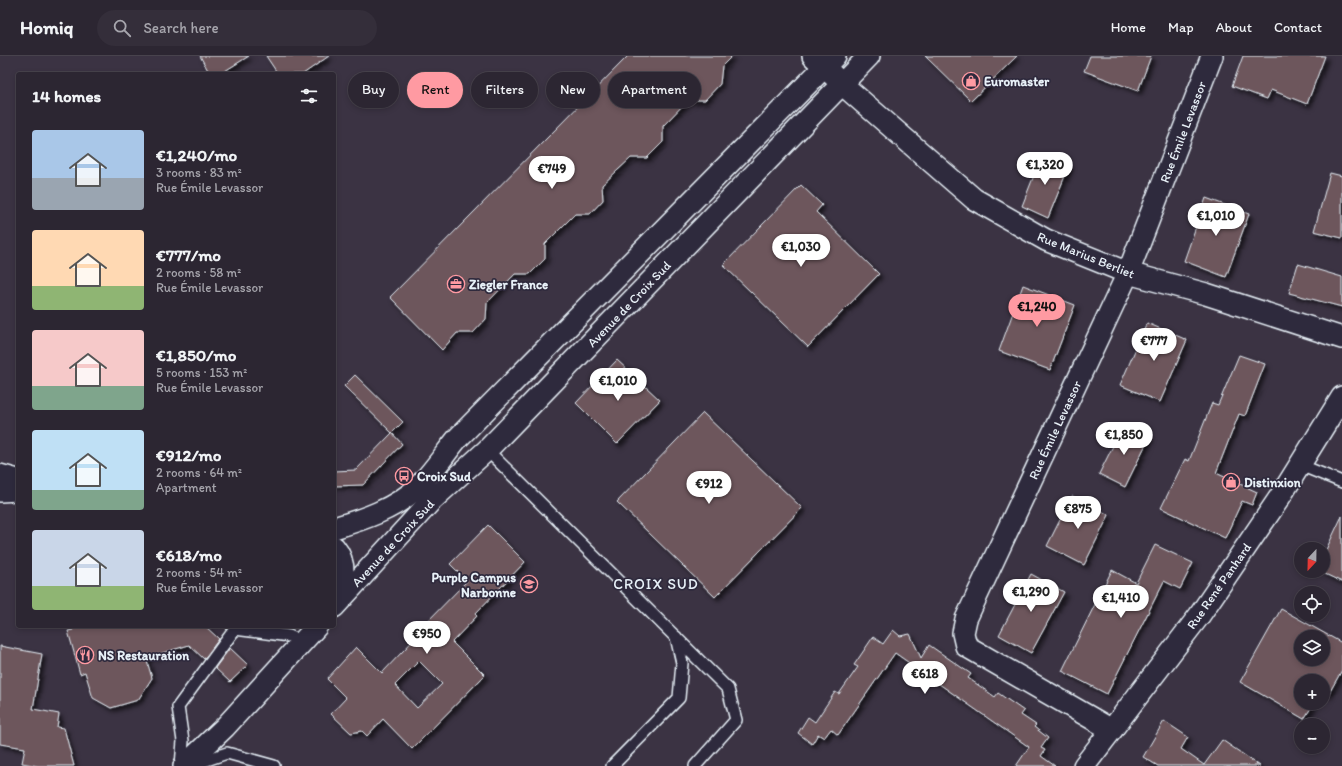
<!DOCTYPE html>
<meta charset="utf-8">
<style>
body{margin:0;font-family:Itim,sans-serif;background:#342e3a;color:#f1f3f6;height:100vh;display:flex;flex-direction:column;font-size:15px;white-space:nowrap}
*{box-sizing:border-box;margin:0}
p{font-size:13px;color:#a6a5ac}
.icon{flex:none;width:22px;height:22px;fill:none;stroke:currentColor;stroke-width:2;stroke-linecap:round;stroke-linejoin:round}
.map{position:relative;flex:1;overflow:hidden}
.panel{position:absolute;left:16px;top:16px;width:320px;height:556px;display:flex;flex-direction:column;background:#2c2632;border-radius:4px;box-shadow:0 2px 6px #0003,0 0 0 1px #48434d}
.panel>*{flex:none}
.banner{position:absolute;left:348px;top:16px;width:380px;height:36px;display:flex;gap:8px}
.needle{width:26px;rotate:202deg}
.tools{position:absolute;left:1294px;top:486px;display:grid;gap:8px}
.tools a{display:grid;place-items:center;width:36px;height:36px;border-radius:50%;background:#2c2632;box-shadow:0 2px 6px #0003,0 0 0 1px #48434d;font-size:20px}
.price{position:absolute;translate:-50% -34px;padding:0 9px;border-radius:14px;background:#fff;color:#222;font-size:13px;line-height:26px;filter:drop-shadow(0 1px 2px #0008)}
.price::after{content:'';position:absolute;left:50%;top:24px;width:12px;height:9px;margin-left:-6px;background:inherit;clip-path:polygon(0 0,100% 0,50% 100%)}
.price.current{background:#ff9aa2;color:#111}
ul{padding:0;list-style:none}
li{display:flex;align-items:center;gap:12px;height:100px;padding:0 16px}
li span{display:grid;place-items:center;flex:none;width:112px;height:80px;border-radius:4px;color:#555}
li>.icon{margin-inline-start:auto}
span .icon{width:48px;height:48px;fill:#fffc;stroke-width:1}
li b{font-size:17px}
h2{display:flex;justify-content:space-between;align-items:center;height:48px;padding:0 16px;font-size:17px}
.chip{padding:0 14px;border-radius:18px;background:#2c2632;box-shadow:0 2px 6px #0003,0 0 0 1px #48434d;font-size:14px;line-height:36px}
.chip.current{background:#ff9aa2;color:#111}
header{display:flex;align-items:center;gap:24px;box-sizing:border-box;height:56px;padding:0 20px;background:#2c2632;border-bottom:1px solid #48434d}
header strong{font-size:19px}
nav{display:flex;gap:22px;margin-inline-start:auto;font-size:14px}
.search{width:280px;height:36px;background:#342e3a;display:flex;align-items:center;gap:10px;box-sizing:border-box;padding:0 14px;border-radius:22px;color:#a6a5ac;font-size:15px}
.map>svg:first-child{display:block}
.building{fill:#6d565c;stroke:#e8f1f8;fill-rule:evenodd;filter:url(#shadow)}
.lines{fill:none;stroke-linecap:round;stroke-linejoin:round}
.lane-casing{stroke:#e8f1f8;stroke-width:14}
.street-casing{stroke:#e8f1f8;stroke-width:24}
.lane{stroke:#2f2a3d;stroke-width:11}
.street{stroke:#2f2a3d;stroke-width:21}
.labels{text-anchor:middle;dominant-baseline:central;stroke-width:3.5;stroke-linejoin:round;paint-order:stroke}
.poi-label{font-size:13px;font-weight:bold;fill:#e8f1f8;stroke:#2f2a3d;text-anchor:start}
.street-label{font-size:13px;fill:#e8f1f8;stroke:#2f2a3d}
.quarter-label{font-size:15px;letter-spacing:1px;fill:#e8f1f8;stroke:#2f2a3d}
</style>
<header>
<strong>Homiq</strong>
<div class="search"><svg class="icon" aria-label="search" viewBox="0 0 24 24"><circle cx="10" cy="10" r="6"/><path d="M15 15l6 6"/></svg>Search here</div>
<nav><a>Home</a><a>Map</a><a>About</a><a>Contact</a></nav>
</header>
<div class="map">
<svg width="1342" height="710" viewBox="0 0 1342 710">
<defs>
<filter id="shadow"><feDropShadow dx="3.5" dy="3.5" stdDeviation="2" flood-color="#0009"/></filter>
</defs>
<rect width="100%" height="100%" fill="#3b3343"/>
<filter id="ink" filterUnits="userSpaceOnUse"><feTurbulence type="fractalNoise" baseFrequency=".025" numOctaves="2"/><feDisplacementMap in="SourceGraphic" scale="8" xChannelSelector="R" yChannelSelector="G"/><feConvolveMatrix kernelMatrix="1 2 1 2 8 2 1 2 1" color-interpolation-filters="sRGB"/></filter>
<g filter="url(#ink)">
<g class="building">
<path d="M200 0H249L220 18H210Z"/>
<path d="M266 0H329L303 18H278Z"/>
<path d="M628 0H732L722 10 720 28 705 44H688L663 70V86L647 102H631L618 114 602 129 603 144 590 158H575L545 188V203L530 218H515L487 247 486 263 473 277H457L442 294 390 241Z"/>
<path d="M925 0H1017L971 45Z"/>
<path d="M1090 0H1151L1138 35 1084 15Z"/>
<path d="M1243 0H1325L1307 48 1271 34 1267 43 1232 30Z"/>
<path d="M1042 99 1069 110 1048 162 1022 150Z"/>
<path d="M1330 117 1342 120V182L1314 175Z"/>
<path d="M801 129 822 149 816 156 879 218 808 291 723 209Z"/>
<path d="M1206 142 1249 158 1226 221 1184 205Z"/>
<path d="M1298 208 1342 221V251L1289 237Z"/>
<path d="M1023 229 1075 249 1050 314 999 295Z"/>
<path d="M1147 267 1187 284 1160 346 1120 329Z"/>
<path d="M1239 299 1265 308 1245 360 1239 358 1216 417 1257 436 1252 449 1242 445 1225 482 1161 452 1185 403 1189 405 1212 347 1218 349Z"/>
<path d="M617 304 660 344 617 388 576 347Z"/>
<path d="M355 319 403 366 392 377 344 330Z"/>
<path d="M703 357 802 452 715 541 617 446Z"/>
<path d="M1123 370 1149 382 1125 431 1099 418Z"/>
<path d="M392 377 402 388 363 429 334 430V415L356 414Z"/>
<path d="M1072 440 1109 459 1084 509 1047 490Z"/>
<path d="M1342 460V526L1323 517V500Z"/>
<path d="M488 469 525 506 475 558 477 560 452 586 485 619 412 693 383 663 367 680 362 675 351 677 331 658 346 642 327 623 356 591 382 617 424 573 422 571 467 525 450 508ZM419 605 442 628 417 652 395 629Z"/>
<path d="M1155 489 1193 507 1180 533 1164 525 1107 638 1062 615 1112 514 1136 527Z"/>
<path d="M1031 518 1064 536 1031 597 999 579Z"/>
<path d="M1281 553 1342 587V614L1328 639 1323 636V625H1301V647H1314L1304 663 1240 626ZM1301 581H1323V603H1301Z"/>
<path d="M72 570H205L219 583 204 603 189 589 146 602 152 622 138 644 111 652 93 642 85 616 80 618 68 575 73 574Z"/>
<path d="M893 574 900 580 910 578 921 602 929 589 971 618 968 622 981 631 995 641 998 637 1024 655 1021 659 1036 669 1034 671 1048 682 1041 692 1045 694 1041 700 1055 710H1016L1029 691 895 597 838 679 831 673 824 682 818 678 812 688 798 677 808 661 815 666 835 636 839 638 858 611 854 609 873 581 883 588Z"/>
<path d="M0 590 42 598 33 653 59 658 57 671 64 672 74 710H38L22 707 25 692 0 688Z"/>
<path d="M230 592 248 609 230 626 215 612Z"/>
<path d="M1164 665 1188 681 1181 693 1204 709 1222 684 1260 710H1158L1143 701Z"/>
</g>
<g class="lines">
<defs>
<g id="lane">
<path d="M487 394 728 633 736 664 695 710"/>
<path d="M1300 409 1342 426"/>
<path d="M235 573 289 580 302 586"/>
<path d="M192 709 227 697 274 710"/>
<path d="M181 710 183 685 178 651 235 573 234 570"/>
<path d="M612 710 679 642 682 607 676 581"/>
</g>
<g id="street">
<path d="M813 0 843 29 974 143 1046 184 1128 217 1206 238 1342 282"/>
<path d="M0 419 18 424"/>
<path d="M0 435 18 434"/>
<path d="M334 472C364 463 395 453 418 431 432 417 444 399 457 383L835 0"/>
<path d="M334 491C348 508 343 526 338 545"/>
<path d="M334 551 431 445 487 394 869 0"/>
<path d="M1112 674 966 590 963 577 966 563 1128 217 1212 0"/>
<path d="M184 710 225 671 317 570"/>
<path d="M1084 710 1199 560 1278 444 1342 341"/>
</g>
</defs>
<use href="#lane" class="lane-casing"/>
<use href="#street" class="street-casing"/>
<use href="#lane" class="lane"/>
<use href="#street" class="street"/>
</g>
</g>
<defs>
<symbol id="shop-ring" viewBox="-11 -11 22 22"><circle r="9.5" fill="#2f2a3d" stroke="#ff9aa2" stroke-width="1.5"/><path d="M-5-2.5h2.3a2.7 3.5 0 0 1 5.4 0H5L5.5 6h-11ZM-1.5-2.5h3a1.5 2.3 0 0 0-3 0Z" fill="#ff9aa2"/></symbol>
<symbol id="office-ring" viewBox="-11 -11 22 22"><circle r="9.5" fill="#2f2a3d" stroke="#ff9aa2" stroke-width="1.5"/><path d="M-6-3h4V-5.5h4V-3h4V5H-6ZM-1-4.5V-3h2v-1.5ZM-6 0V1H6V0Z" fill="#ff9aa2"/></symbol>
<symbol id="bus-ring" viewBox="-11 -11 22 22"><circle r="9.5" fill="#2f2a3d" stroke="#ff9aa2" stroke-width="1.5"/><path d="M-5-6H5V4H4V6H2V4H-2V6H-4V4H-5ZM-3.5-4V0h7V-4ZM-3.5 1.2v1.5H-2V1.2ZM2 1.2v1.5H3.5V1.2Z" fill="#ff9aa2"/></symbol>
<symbol id="university-ring" viewBox="-11 -11 22 22"><circle r="9.5" fill="#2f2a3d" stroke="#ff9aa2" stroke-width="1.5"/><path d="M0-5L7-2L0 1L-7-2ZM-4 1L0 2.5L4 1V4Q0 6-4 4Z" fill="#ff9aa2"/></symbol>
<symbol id="restaurant-ring" viewBox="-11 -11 22 22"><circle r="9.5" fill="#2f2a3d" stroke="#ff9aa2" stroke-width="1.5"/><path d="M-5-6h1v4h1v-4h1v4h1v-4h1v5L-1.5 .5V6h-2V.5L-5-1ZM5-6V6H3V1.5H1.5Q1.5-4 5-6Z" fill="#ff9aa2"/></symbol>
</defs>
<g fill-rule="evenodd">
<use href="#shop-ring" x="961" y="15" width="20" height="20"/>
<use href="#office-ring" x="446" y="218" width="20" height="20"/>
<use href="#bus-ring" x="394" y="410" width="20" height="20"/>
<use href="#shop-ring" x="1221" y="416" width="20" height="20"/>
<use href="#university-ring" x="519" y="518" width="20" height="20"/>
<use href="#restaurant-ring" x="75" y="589" width="20" height="20"/>
</g>
<g class="labels">
<g class="poi-label">
<text x="984" y="25">Euromaster</text>
<text x="469" y="228">Ziegler France</text>
<text x="417" y="420">Croix Sud</text>
<text x="1244" y="426">Distinxion</text>
<text x="516" y="521" text-anchor="end">Purple Campus<tspan x="516" dy="15">Narbonne</tspan></text>
<text x="98" y="599">NS Restauration</text>
</g>
<g class="street-label">
<text transform="translate(1183 76) rotate(-69)">Rue Émile Levassor</text>
<text transform="translate(1086 199) rotate(22)">Rue Marius Berliet</text>
<text transform="translate(629 248) rotate(-46)">Avenue de Croix Sud</text>
<text transform="translate(1055 374) rotate(-65)">Rue Émile Levassor</text>
<text transform="translate(393 487) rotate(-47)">Avenue de Croix Sud</text>
<text transform="translate(1219 530) rotate(-55)">Rue René Panhard</text>
</g>
<g class="quarter-label">
<text x="656" y="528">CROIX SUD</text>
</g>
</g>
</svg>
<div class="tools">
<a><svg class="needle" viewBox="-14 -14 28 28"><path d="M0-13l5 13h-10z" fill="#e53935"/><path d="M0 13l5-13h-10z" fill="#a6a5ac"/></svg></a>
<a><svg class="icon" aria-label="locate" viewBox="0 0 24 24"><circle cx="12" cy="12" r="6"/><path d="M12 2v4M12 18v4M2 12h4M18 12h4"/></svg></a>
<a><svg class="icon" aria-label="layers" viewBox="0 0 24 24"><path d="M12 4l9 5-9 5-9-5zM3 14l9 5 9-5"/></svg></a>
<a>+</a>
<a>−</a>
</div>
<b class="price" style="left:1045px;top:130px">€1,320</b>
<b class="price" style="left:552px;top:134px">€749</b>
<b class="price" style="left:1216px;top:181px">€1,010</b>
<b class="price" style="left:801px;top:212px">€1,030</b>
<b class="price current" style="left:1037px;top:272px">€1,240</b>
<b class="price" style="left:1154px;top:306px">€777</b>
<b class="price" style="left:618px;top:346px">€1,010</b>
<b class="price" style="left:1124px;top:400px">€1,850</b>
<b class="price" style="left:709px;top:449px">€912</b>
<b class="price" style="left:1078px;top:474px">€875</b>
<b class="price" style="left:1031px;top:557px">€1,290</b>
<b class="price" style="left:1121px;top:563px">€1,410</b>
<b class="price" style="left:427px;top:599px">€950</b>
<b class="price" style="left:925px;top:639px">€618</b>
<div class="banner">
<a class="chip">Buy</a>
<a class="chip current">Rent</a>
<a class="chip">Filters</a>
<a class="chip">New</a>
<a class="chip">Apartment</a>
</div>
<section class="panel">
<h2>14 homes<svg class="icon" aria-label="filters" viewBox="0 0 24 24"><path d="M4 7h16M4 17h16"/><circle cx="9" cy="7" r="2"/><circle cx="15" cy="17" r="2"/></svg></h2>
<ul>
<li><span style="background:linear-gradient(#a9c7e8 60%,#9aa5b1 0)"><svg class="icon" aria-label="home" viewBox="0 0 24 24"><path d="M3 11l9-7 9 7M6 9v11h12V9"/></svg></span><div><b>€1,240/mo</b><p>3 rooms · 83 m²</p><p>Rue Émile Levassor</p></div></li>
<li><span style="background:linear-gradient(#ffd9b3 70%,#8fb573 0)"><svg class="icon" aria-label="home" viewBox="0 0 24 24"><path d="M3 11l9-7 9 7M6 9v11h12V9"/></svg></span><div><b>€777/mo</b><p>2 rooms · 58 m²</p><p>Rue Émile Levassor</p></div></li>
<li><span style="background:linear-gradient(#f6c9c9 70%,#7fa58c 0)"><svg class="icon" aria-label="home" viewBox="0 0 24 24"><path d="M3 11l9-7 9 7M6 9v11h12V9"/></svg></span><div><b>€1,850/mo</b><p>5 rooms · 153 m²</p><p>Rue Émile Levassor</p></div></li>
<li><span style="background:linear-gradient(#bfe0f5 75%,#7fa58c 0)"><svg class="icon" aria-label="home" viewBox="0 0 24 24"><path d="M3 11l9-7 9 7M6 9v11h12V9"/></svg></span><div><b>€912/mo</b><p>2 rooms · 64 m²</p><p>Apartment</p></div></li>
<li><span style="background:linear-gradient(#c9d6e8 70%,#8fb573 0)"><svg class="icon" aria-label="home" viewBox="0 0 24 24"><path d="M3 11l9-7 9 7M6 9v11h12V9"/></svg></span><div><b>€618/mo</b><p>2 rooms · 54 m²</p><p>Rue Émile Levassor</p></div></li>
</ul>
</section>
</div>
